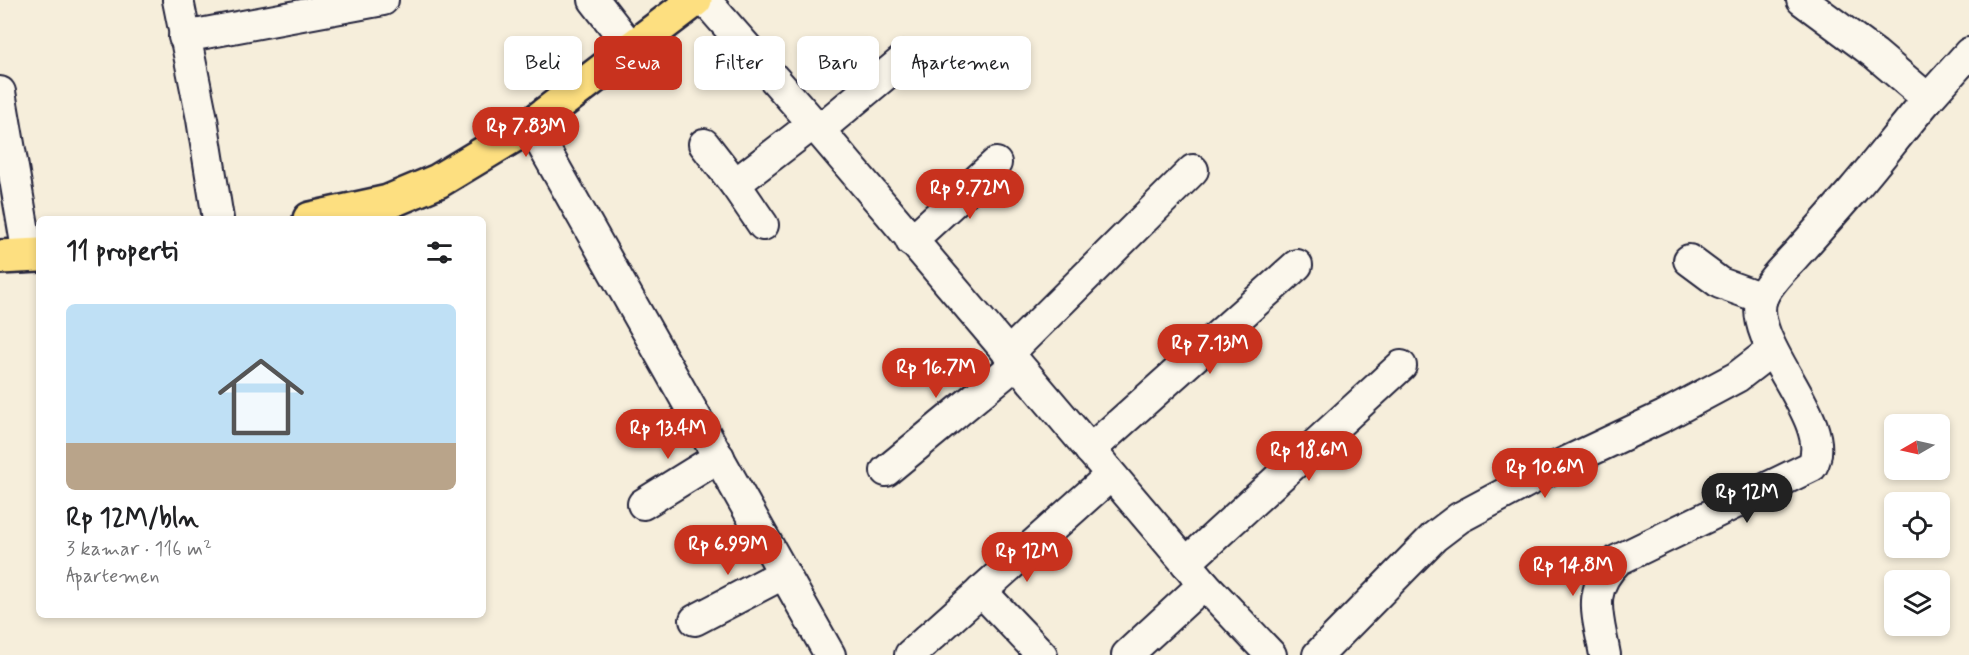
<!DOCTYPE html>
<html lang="id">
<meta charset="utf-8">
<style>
body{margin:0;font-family:Mynerve,sans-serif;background:#f6f6f6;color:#202124;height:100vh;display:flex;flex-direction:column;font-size:22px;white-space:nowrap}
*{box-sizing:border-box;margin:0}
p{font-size:20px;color:#757577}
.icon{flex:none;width:33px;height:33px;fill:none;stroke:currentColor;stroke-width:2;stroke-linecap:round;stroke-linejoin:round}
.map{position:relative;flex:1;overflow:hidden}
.details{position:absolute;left:36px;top:216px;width:450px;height:402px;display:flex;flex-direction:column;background:#fff;border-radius:9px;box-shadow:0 3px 9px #0003}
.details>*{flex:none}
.banner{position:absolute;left:504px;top:36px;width:570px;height:54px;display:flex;gap:12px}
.needle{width:39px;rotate:261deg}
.buttons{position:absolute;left:1884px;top:414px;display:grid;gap:12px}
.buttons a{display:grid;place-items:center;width:66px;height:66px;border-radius:9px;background:#fff;box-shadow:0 3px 9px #0003;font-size:30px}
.price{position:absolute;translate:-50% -51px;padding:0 14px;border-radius:21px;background:#c8321e;color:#fff;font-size:20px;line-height:39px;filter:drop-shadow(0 2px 3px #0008)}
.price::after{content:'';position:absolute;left:50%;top:36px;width:18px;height:14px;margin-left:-9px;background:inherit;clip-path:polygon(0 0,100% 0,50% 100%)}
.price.current{background:#222;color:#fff}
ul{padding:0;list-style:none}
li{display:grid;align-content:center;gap:12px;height:318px;padding:0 30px}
li span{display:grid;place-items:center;height:186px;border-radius:9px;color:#555}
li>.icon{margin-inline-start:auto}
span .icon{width:108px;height:108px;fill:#fffc;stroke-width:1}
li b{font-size:26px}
h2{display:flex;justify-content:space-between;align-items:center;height:72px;padding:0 30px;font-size:26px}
.chip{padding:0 21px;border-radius:9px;background:#fff;box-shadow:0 3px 9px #0003;font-size:21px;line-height:54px}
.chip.current{background:#c8321e;color:#fff}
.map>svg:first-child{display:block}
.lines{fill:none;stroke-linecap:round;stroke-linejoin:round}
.minor-casing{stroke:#22223b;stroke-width:34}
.major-casing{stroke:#22223b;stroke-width:38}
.minor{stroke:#fbf7ec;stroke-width:30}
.major{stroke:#fddf80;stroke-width:33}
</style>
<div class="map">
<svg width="1969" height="655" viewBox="0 0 1969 655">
<rect width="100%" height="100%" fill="#f6eedb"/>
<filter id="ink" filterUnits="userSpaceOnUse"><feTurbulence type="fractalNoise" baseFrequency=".0167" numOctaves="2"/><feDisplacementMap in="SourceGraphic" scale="12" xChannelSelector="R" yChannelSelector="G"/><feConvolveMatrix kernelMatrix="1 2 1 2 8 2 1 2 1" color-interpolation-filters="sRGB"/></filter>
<g filter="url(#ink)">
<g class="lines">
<defs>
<g id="minor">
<path d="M178 0 202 119 218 219"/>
<path d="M594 0 632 49"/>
<path d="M705 0 819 130 1204 584 1271 655"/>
<path d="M184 37 383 0"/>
<path d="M0 92 28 255"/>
<path d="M1928 99 1969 53"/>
<path d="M531 125 830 655"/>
<path d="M819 130 908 56"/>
<path d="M704 144 735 184 813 124"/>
<path d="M735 184 763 225"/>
<path d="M911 241 996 163"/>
<path d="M1689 260 1720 283 1762 298"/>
<path d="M1008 354 1193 170"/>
<path d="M1090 450 1297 265"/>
<path d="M886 471 1016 364"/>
<path d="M643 504 719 457"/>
<path d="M1186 563 1401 366"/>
<path d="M981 591 1042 655"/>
<path d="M695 620 783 574"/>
<path d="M910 655 1111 475"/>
<path d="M1127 655 1204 584"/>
<path d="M1318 655 1434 537 1459 518 1547 471 1664 416 1737 377 1772 350"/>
<path d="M1605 655C1598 615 1586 591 1618 560L1812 466C1837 422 1746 343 1762 298 1768 283 1782 270 1793 258 1813 236 1833 213 1853 190 1879 160 1902 129 1928 99L1875 54 1802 0"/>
</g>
<g id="major">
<path d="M310 219 388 202 438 181 531 125 695 0"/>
<path d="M0 257 39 255"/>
</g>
</defs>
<use href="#minor" class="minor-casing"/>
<use href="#major" class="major-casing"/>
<use href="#minor" class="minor"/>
<use href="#major" class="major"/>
</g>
</g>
</svg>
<div class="buttons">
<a><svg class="needle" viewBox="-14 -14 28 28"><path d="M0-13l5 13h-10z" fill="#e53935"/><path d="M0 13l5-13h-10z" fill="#757577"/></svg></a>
<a><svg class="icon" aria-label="locate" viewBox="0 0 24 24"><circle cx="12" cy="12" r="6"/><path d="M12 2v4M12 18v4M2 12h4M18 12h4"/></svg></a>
<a><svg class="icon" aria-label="layers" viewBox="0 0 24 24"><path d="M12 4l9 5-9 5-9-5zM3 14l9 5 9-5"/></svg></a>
</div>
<b class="price" style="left:526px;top:158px">Rp 7.83M</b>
<b class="price" style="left:970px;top:220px">Rp 9.72M</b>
<b class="price" style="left:1210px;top:375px">Rp 7.13M</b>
<b class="price" style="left:936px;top:399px">Rp 16.7M</b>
<b class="price" style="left:668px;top:460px">Rp 13.4M</b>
<b class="price" style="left:1309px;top:482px">Rp 18.6M</b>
<b class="price" style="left:1545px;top:499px">Rp 10.6M</b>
<b class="price current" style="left:1747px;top:524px">Rp 12M</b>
<b class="price" style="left:728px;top:576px">Rp 6.99M</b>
<b class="price" style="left:1027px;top:583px">Rp 12M</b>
<b class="price" style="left:1573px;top:597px">Rp 14.8M</b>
<div class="banner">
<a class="chip">Beli</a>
<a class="chip current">Sewa</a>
<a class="chip">Filter</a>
<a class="chip">Baru</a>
<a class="chip">Apartemen</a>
</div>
<section class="details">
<h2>11 properti<svg class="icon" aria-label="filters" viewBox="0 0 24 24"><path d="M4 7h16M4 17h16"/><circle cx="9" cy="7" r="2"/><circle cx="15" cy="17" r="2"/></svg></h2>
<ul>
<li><span style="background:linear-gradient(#bfe0f5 75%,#b9a48a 0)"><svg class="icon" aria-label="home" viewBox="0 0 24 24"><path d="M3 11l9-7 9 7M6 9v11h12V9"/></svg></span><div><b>Rp 12M/bln</b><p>3 kamar · 116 m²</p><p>Apartemen</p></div></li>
</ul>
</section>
</div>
